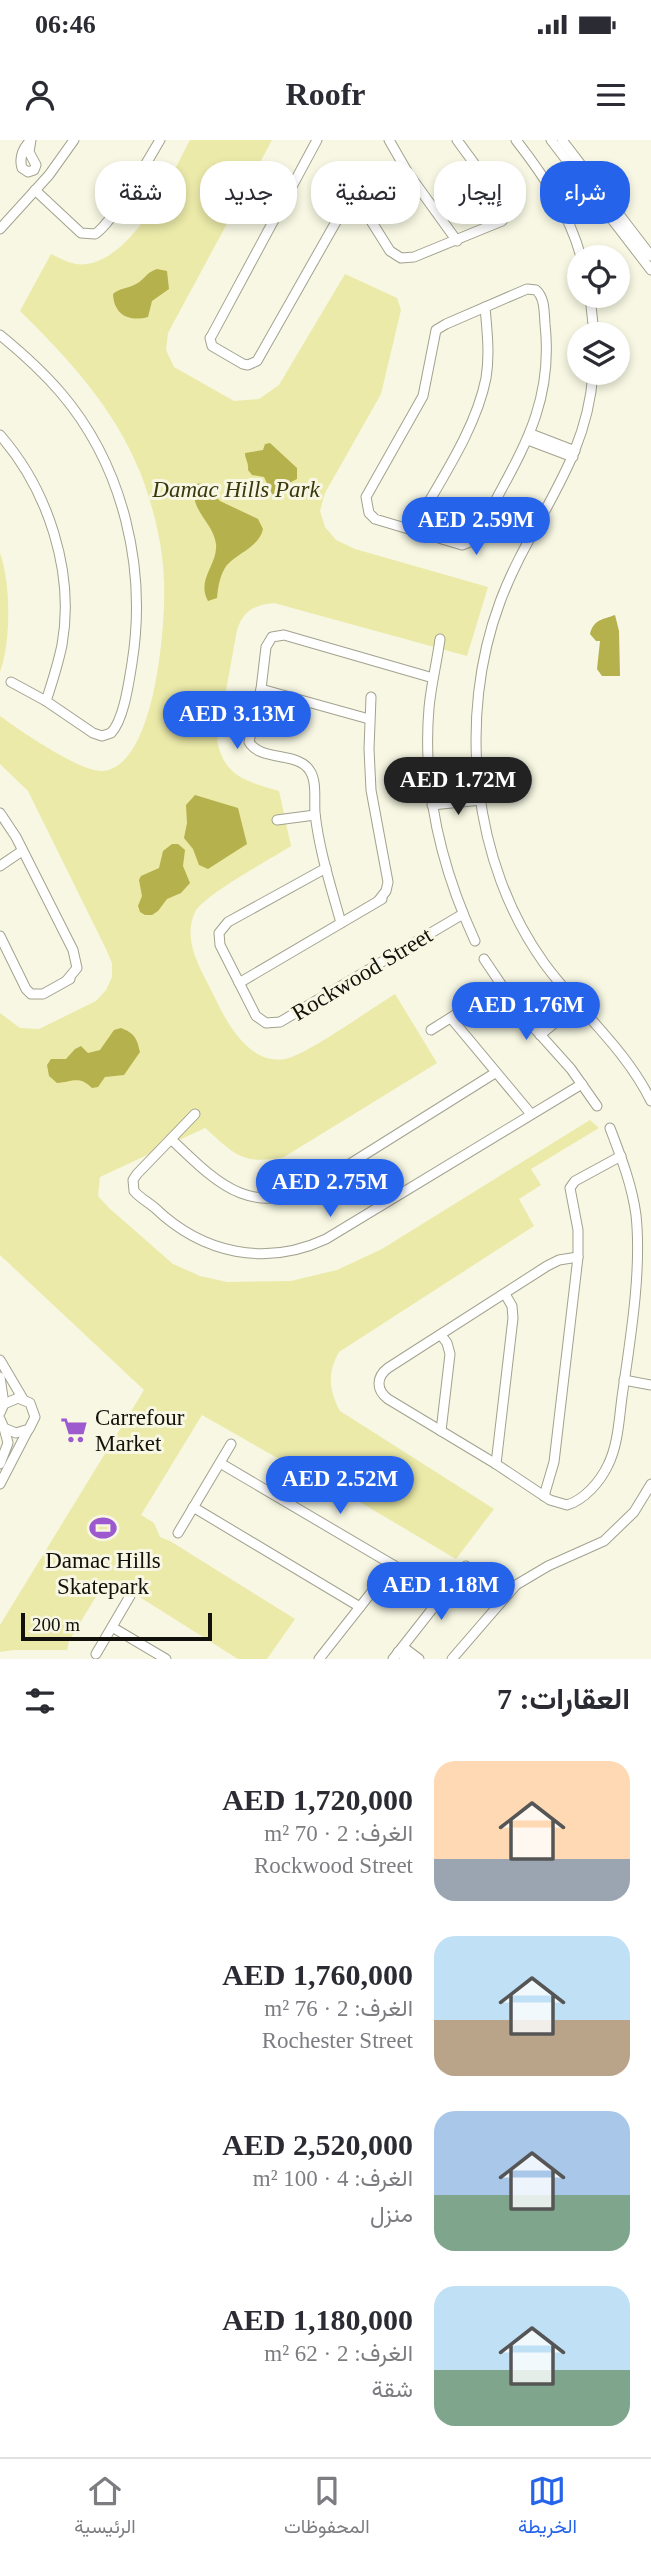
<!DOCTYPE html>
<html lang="ar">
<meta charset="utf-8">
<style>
body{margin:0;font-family:"Times New Roman",Vazirmatn,serif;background:#f2f2f3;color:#2b2b33;direction:rtl;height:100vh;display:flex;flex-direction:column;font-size:26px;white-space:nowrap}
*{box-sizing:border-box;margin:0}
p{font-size:23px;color:#7c7c81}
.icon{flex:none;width:38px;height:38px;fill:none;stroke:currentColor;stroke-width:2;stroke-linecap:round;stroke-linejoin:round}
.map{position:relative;height:1519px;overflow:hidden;direction:ltr}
.drawer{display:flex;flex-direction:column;background:#fff;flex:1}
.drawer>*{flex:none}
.top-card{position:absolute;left:21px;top:21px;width:609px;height:63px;direction:rtl;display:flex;gap:14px}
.tools{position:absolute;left:567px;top:105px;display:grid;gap:14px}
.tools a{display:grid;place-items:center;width:63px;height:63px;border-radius:50%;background:#fff;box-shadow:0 4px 10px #0003;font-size:35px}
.scale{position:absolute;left:21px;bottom:18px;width:191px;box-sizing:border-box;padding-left:7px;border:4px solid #12110b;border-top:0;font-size:19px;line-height:24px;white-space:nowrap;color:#12110b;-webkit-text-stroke:5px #f7f7e3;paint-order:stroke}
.price{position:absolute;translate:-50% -60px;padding:0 16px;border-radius:24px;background:#2563eb;color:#fff;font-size:23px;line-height:46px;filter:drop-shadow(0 2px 4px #0008)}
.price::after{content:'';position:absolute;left:50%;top:42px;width:21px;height:16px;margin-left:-10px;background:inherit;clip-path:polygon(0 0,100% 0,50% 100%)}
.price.on{background:#222;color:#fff}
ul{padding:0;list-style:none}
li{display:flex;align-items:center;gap:21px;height:175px;padding:0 21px}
li span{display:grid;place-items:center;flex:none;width:196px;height:140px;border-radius:21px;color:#555}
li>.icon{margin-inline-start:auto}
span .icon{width:84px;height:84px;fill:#fffc;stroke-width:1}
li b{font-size:30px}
h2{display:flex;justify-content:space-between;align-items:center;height:84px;padding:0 21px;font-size:30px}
.chip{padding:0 24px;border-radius:28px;background:#fff;box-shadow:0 4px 10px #0003;font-size:24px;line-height:63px}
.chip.on{background:#2563eb;color:#fff}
.status{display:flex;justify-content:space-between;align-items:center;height:49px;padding:0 35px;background:#fff;direction:ltr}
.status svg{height:19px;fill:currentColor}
header{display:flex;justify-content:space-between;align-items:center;height:91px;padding:0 21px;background:#fff;font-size:32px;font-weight:600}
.menu{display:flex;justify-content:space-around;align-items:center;height:98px;border-top:2px solid #e1e1e2;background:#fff;font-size:19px;color:#7c7c81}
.menu a{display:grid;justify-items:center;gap:4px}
.menu .on{color:#2563eb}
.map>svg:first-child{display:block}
.green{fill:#ebeaa9}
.water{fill:#b5b14c}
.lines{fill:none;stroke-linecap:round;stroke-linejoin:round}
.minor-casing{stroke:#a2a28f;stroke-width:11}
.minor{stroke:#fff;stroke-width:9}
.labels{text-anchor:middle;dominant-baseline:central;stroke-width:6;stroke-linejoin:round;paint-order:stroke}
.park-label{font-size:23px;font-style:italic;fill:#3a380d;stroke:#f7f7e3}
.street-label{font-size:23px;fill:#12110b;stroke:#f7f7e3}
.poi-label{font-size:23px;fill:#12110b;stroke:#f7f7e3;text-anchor:start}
</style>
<div class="status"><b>06:46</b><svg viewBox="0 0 49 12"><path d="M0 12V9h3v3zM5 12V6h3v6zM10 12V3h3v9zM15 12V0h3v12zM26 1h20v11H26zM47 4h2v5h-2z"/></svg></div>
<header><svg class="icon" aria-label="menu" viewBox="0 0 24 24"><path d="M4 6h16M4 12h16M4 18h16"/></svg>Roofr<svg class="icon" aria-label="person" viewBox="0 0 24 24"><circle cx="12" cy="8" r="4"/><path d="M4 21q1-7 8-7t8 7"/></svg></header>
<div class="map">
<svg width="651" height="1519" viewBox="0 0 651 1519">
<rect width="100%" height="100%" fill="#f7f7e3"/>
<g class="green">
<path d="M190 0H272L168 193 166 210 174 227 234 261 259 259 279 245 345 134 397 158 401 170 381 254 325 353 320 371 325 387 336 400 355 409 488 447 467 516 274 463C254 465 243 471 237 490L217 600C224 637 246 641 279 651L291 706C271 719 203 755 195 772 182 800 200 828 212 852 225 879 247 925 285 919 307 915 372 868 395 854L437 923 284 1017C241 1025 236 1015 205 988L100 1037 98 1056 109 1068 173 1124 200 1136 227 1142 291 1141 337 1130 382 1109 590 980 599 988 531 1029 541 1045 519 1059 534 1086 339 1212C327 1233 329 1250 340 1271L494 1369 456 1419 289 1320 286 1323 202 1275 141 1375 154 1383 160 1397 170 1401 295 1479 267 1519H238L138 1456 106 1440 69 1501 67 1510H14L0 1512V1485L144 1250 0 1115V873L20 888 39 889 96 861 106 850 112 837V823L106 809 28 651 0 624V576C19 590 80 632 102 631 156 628 166 481 164 441 163 405 153 365 140 332 114 268 69 219 20 171L51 114C63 120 74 126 87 124 134 117 170 38 190 0Z"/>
<path d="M0 413C11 444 11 502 0 532Z"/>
</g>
<g class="water">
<path d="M157 129 167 131 169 149 152 161 148 177C129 182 114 175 113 154 120 148 126 149 134 145 144 141 146 132 157 129Z"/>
<path d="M270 303 297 328V339L291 342V349L283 350V356L274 358 264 337 252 335 248 330C249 323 245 319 245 313L263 310 265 304Z"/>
<path d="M203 343 220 361 258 379 263 389C259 407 239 412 227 425 220 434 218 447 217 458L208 461C196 439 218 425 216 404 213 381 187 369 196 344Z"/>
<path d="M615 475 619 491 620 536H602L597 529 600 501H596L590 494C594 479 602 480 615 475Z"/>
<path d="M195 655 238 668 247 704 208 729 199 725 193 709 184 698 187 683 186 665Z"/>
<path d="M172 704H178L185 710 183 726 190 743 181 753 167 759 158 771 152 775H145L140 772 138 766 142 756 139 740 141 736 159 728 163 711Z"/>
<path d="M121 888C134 893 137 898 140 912L124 935 105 937 98 947 92 948C79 935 72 942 57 943L49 936 47 925 51 919H66L75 909 81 906 88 913 100 910 114 890Z"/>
</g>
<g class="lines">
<defs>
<g id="minor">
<path d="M31 0C23 8 19 18 22 28L28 32 34 30 36 25 29 12 31 0"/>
<path d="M317 0 212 195 210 198 212 206 243 224 248 225 257 221 337 80 347 68 358 61"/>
<path d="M389 0 408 33 457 101"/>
<path d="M516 0C544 36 569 73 581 117"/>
<path d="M551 0 651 130"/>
<path d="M562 0 651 116"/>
<path d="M339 30 390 111 401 118 414 117 502 81 508 73 506 64 498 56 457 0"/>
<path d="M35 50 81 93 95 94C112 84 148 20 160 0"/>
<path d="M0 89 49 35 74 0"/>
<path d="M527 149 536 150C545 158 544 172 545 184 555 275 511 325 475 400L462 405 375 379 369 373 366 357 423 256 436 190 446 184Z"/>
<path d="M590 156 594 194"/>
<path d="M0 195C22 213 43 232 61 253 124 327 147 429 132 523 129 541 124 580 111 593L102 596 93 593 46 561 11 542"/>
<path d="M593 233C587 324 530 381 500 462 457 577 472 723 544 823 579 871 625 908 651 961"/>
<path d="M531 294 575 311"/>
<path d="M0 295C48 350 75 432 62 505 58 524 52 543 46 561"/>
<path d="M528 300 573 317"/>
<path d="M412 391C438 344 476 290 486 238 490 214 487 191 485 167"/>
<path d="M440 499C437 522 431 545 429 568 422 650 441 727 475 801"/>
<path d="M261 549 369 579"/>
<path d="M371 557 369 609 371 650 388 742 386 751 379 760"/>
<path d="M431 659 480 653"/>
<path d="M432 665 481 660"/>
<path d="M0 673 16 697 73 810 77 828 67 840"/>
<path d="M277 680 315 675"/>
<path d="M0 726 22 711"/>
<path d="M326 728 228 782 219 793 220 805 256 876 266 883 280 882 463 774"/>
<path d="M341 783C331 747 319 710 315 673 314 660 317 642 310 631 298 611 261 622 249 602L261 549 266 507 272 497 284 495 433 538"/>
<path d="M0 796 26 849 31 854H43L70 839"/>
<path d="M484 819 519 871 571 929 597 966"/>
<path d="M239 843 382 759"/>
<path d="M451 878 531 974"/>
<path d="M431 890 501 846"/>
<path d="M536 890 573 859"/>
<path d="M540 895 578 864"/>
<path d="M195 974 137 1034 133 1040 134 1051C140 1058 148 1062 155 1068 203 1114 266 1127 326 1099L582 944"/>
<path d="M171 999C219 1045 252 1080 321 1042L495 933"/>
<path d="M578 1117 559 1120 547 1126 388 1228C376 1237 376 1250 388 1259L496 1324 550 1360 567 1365C584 1360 600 1342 608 1325 618 1305 619 1280 622 1257 630 1201 642 1131 636 1075 632 1045 621 1017 610 988"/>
<path d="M441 1195 447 1203 450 1214 441 1291"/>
<path d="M0 1220 23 1259"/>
<path d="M0 1237 4 1264"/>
<path d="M624 1240 651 1245"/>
<path d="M0 1273 4 1264 18 1258 30 1263 35 1277 29 1289 16 1293 4 1288 0 1279"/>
<path d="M220 1323 444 1455"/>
<path d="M0 1324 8 1303 4 1288"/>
<path d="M496 1324 513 1178 512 1166 505 1154"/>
<path d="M0 1344 28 1290"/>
<path d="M544 1356 554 1322 578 1117V1090L570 1048 575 1041 621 1016"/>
<path d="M193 1367 360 1467"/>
<path d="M178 1393 231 1304"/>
<path d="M112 1487 166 1519"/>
<path d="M403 1507 419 1519"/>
<path d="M398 1512 408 1519"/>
<path d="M96 1514 130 1456"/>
<path d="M319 1519 393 1425"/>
<path d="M393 1519 466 1426"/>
<path d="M452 1519 516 1445 548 1426 604 1401 634 1372 651 1344"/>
</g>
</defs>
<use href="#minor" class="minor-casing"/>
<use href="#minor" class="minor"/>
</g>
<defs>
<symbol id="supermarket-bare" viewBox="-9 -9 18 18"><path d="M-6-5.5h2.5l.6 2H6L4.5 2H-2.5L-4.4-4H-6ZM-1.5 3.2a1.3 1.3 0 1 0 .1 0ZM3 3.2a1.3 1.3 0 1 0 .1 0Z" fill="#9d59ce" stroke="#f7f7e3" stroke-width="2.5" paint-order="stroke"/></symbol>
<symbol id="stadium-bare" viewBox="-9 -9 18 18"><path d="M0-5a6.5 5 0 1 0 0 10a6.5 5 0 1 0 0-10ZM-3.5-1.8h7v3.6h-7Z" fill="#9d59ce" stroke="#f7f7e3" stroke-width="2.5" paint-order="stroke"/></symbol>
</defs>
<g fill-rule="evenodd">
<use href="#supermarket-bare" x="55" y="1271" width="38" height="38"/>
<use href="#stadium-bare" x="84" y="1369" width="38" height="38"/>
</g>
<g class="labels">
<g class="park-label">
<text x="236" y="349">Damac Hills Park</text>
</g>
<g class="street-label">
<text transform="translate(362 834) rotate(-31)">Rockwood Street</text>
</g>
<g class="poi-label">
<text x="95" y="1277">Carrefour<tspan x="95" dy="26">Market</tspan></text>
<text x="103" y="1420" text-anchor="middle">Damac Hills<tspan x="103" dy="26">Skatepark</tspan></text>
</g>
</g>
</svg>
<div class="tools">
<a><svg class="icon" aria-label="locate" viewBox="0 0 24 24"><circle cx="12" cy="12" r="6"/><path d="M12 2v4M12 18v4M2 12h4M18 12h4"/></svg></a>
<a><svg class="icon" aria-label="layers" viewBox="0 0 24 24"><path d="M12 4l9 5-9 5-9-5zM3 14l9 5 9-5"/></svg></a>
</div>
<div class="scale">200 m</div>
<b class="price" style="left:476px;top:417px">AED 2.59M</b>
<b class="price" style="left:237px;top:611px">AED 3.13M</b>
<b class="price on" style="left:458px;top:677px">AED 1.72M</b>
<b class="price" style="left:526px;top:902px">AED 1.76M</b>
<b class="price" style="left:330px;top:1079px">AED 2.75M</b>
<b class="price" style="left:340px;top:1376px">AED 2.52M</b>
<b class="price" style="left:441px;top:1482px">AED 1.18M</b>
<div class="top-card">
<a class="chip on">شراء</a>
<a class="chip">إيجار</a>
<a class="chip">تصفية</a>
<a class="chip">جديد</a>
<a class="chip">شقة</a>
</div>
</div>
<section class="drawer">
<h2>العقارات: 7<svg class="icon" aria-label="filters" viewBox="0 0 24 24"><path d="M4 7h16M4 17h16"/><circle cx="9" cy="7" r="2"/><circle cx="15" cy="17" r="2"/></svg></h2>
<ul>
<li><span style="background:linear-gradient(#ffd9b3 70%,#9aa5b1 0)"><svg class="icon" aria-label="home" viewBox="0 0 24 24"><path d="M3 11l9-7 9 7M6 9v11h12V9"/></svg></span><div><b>AED 1,720,000</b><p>الغرف: 2 · 70 m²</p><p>Rockwood Street</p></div></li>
<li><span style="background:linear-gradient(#bfe0f5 60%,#b9a48a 0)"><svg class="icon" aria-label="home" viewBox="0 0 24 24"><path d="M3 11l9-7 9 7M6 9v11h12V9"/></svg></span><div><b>AED 1,760,000</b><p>الغرف: 2 · 76 m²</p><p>Rochester Street</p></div></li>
<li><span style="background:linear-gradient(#a9c7e8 60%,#7fa58c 0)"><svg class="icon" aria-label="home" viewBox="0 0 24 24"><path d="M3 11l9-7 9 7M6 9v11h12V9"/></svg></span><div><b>AED 2,520,000</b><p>الغرف: 4 · 100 m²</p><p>منزل</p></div></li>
<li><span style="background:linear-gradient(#bfe0f5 60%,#7fa58c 0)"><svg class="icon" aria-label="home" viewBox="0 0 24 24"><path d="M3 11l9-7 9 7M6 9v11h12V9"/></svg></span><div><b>AED 1,180,000</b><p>الغرف: 2 · 62 m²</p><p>شقة</p></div></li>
</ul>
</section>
<nav class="menu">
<a class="on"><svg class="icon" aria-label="map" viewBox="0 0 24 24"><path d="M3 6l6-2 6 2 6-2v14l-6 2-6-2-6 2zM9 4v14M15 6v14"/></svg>الخريطة</a>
<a><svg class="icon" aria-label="saved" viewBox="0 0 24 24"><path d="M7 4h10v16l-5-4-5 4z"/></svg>المحفوظات</a>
<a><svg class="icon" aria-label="home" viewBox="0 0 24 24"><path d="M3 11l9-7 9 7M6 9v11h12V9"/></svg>الرئيسية</a>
</nav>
